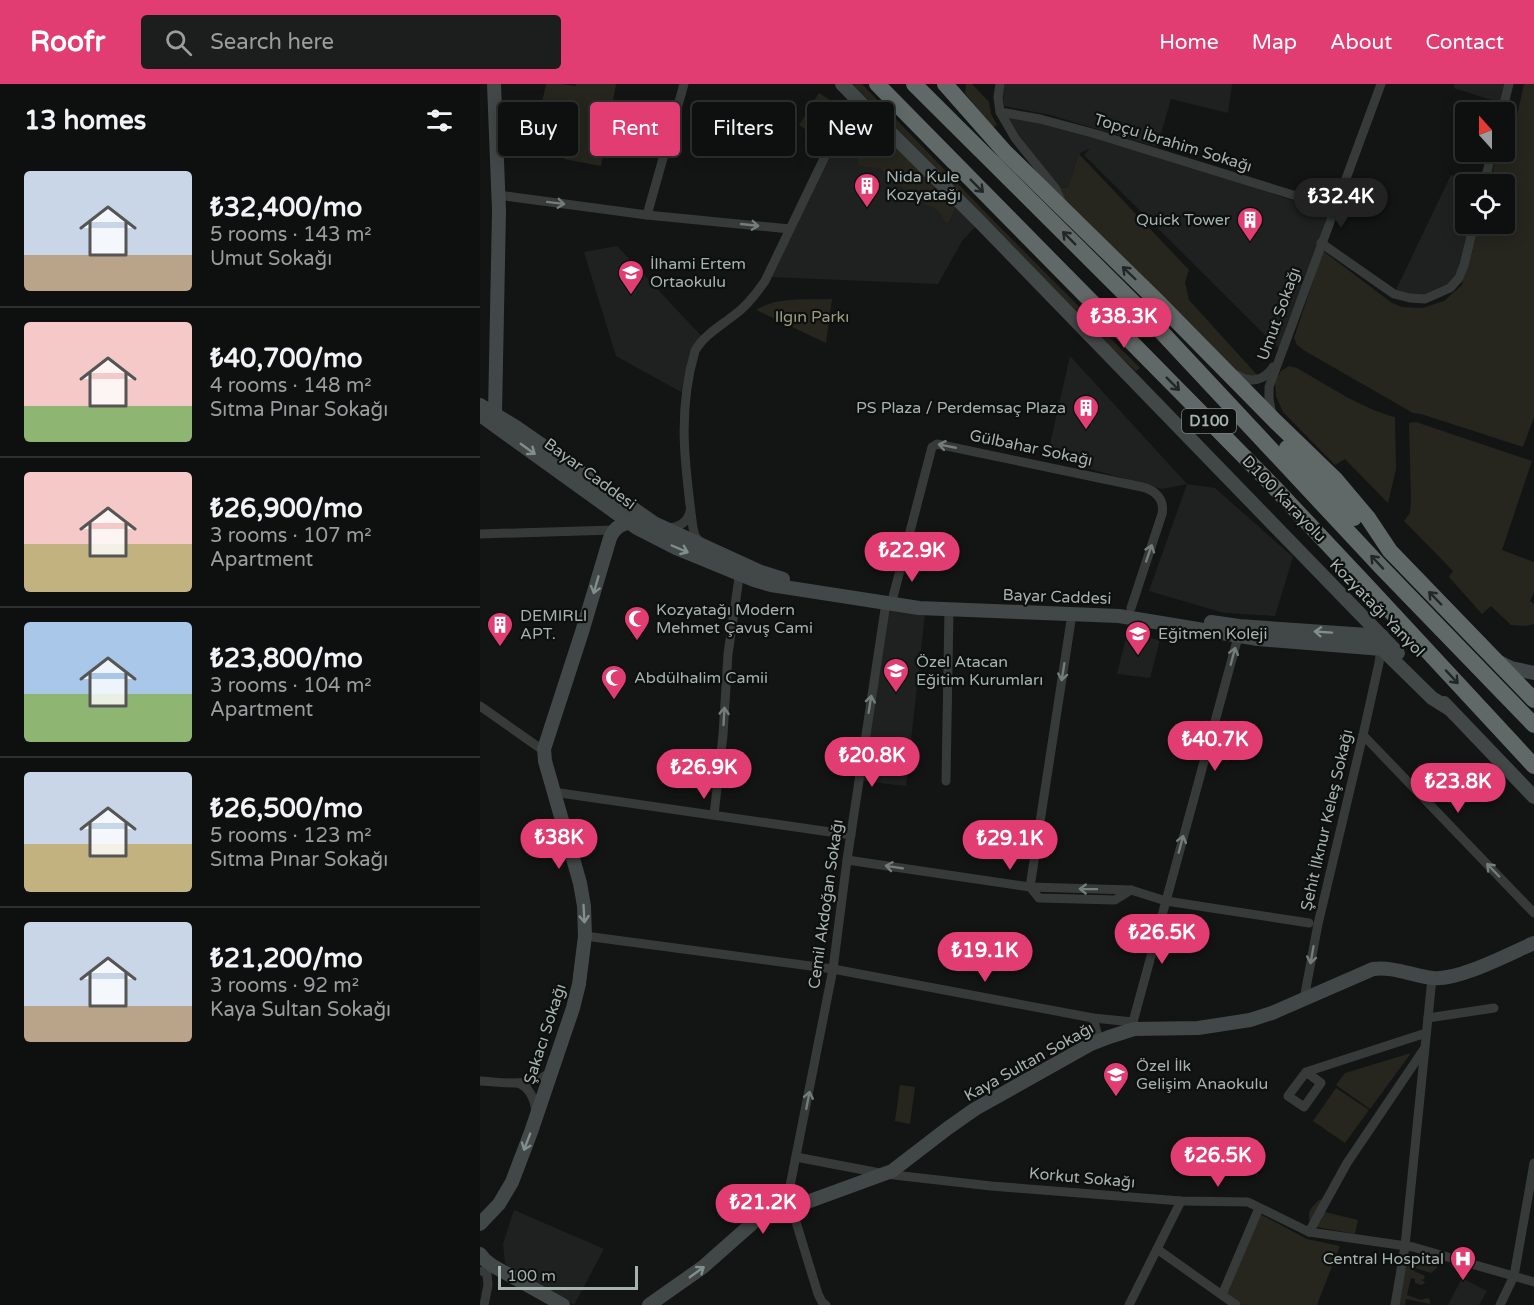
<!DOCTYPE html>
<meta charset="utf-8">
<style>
body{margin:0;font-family:"Varela Round",sans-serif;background:#1c1d1d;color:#f1f3f6;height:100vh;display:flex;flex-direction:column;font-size:22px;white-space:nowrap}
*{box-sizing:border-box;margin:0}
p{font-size:20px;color:#9b9c9e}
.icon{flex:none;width:33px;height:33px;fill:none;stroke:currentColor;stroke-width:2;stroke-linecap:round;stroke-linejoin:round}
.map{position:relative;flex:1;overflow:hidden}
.side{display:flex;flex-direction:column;background:#0e0f0f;width:480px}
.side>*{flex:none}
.hud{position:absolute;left:18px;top:18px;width:570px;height:54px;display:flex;gap:12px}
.needle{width:39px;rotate:339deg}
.tools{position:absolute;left:975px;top:18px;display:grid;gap:12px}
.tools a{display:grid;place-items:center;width:60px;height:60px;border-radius:6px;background:#0e0f0f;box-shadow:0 3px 15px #0003,0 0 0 2px #2e2f2f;font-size:30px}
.scale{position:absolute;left:18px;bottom:15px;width:140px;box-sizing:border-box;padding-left:6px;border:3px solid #a5b3af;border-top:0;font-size:16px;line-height:21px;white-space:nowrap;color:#a5b3af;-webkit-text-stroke:4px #0e0f0f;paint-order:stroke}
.price{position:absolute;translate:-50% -51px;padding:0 14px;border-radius:21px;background:#e13d73;color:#fff;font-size:20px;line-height:39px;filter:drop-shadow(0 2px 3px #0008)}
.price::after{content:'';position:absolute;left:50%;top:36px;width:18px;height:14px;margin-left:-9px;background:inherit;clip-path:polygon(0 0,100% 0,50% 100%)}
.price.on{background:#222;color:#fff}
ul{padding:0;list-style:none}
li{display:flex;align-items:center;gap:18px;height:150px;padding:0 24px}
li+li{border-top:2px solid #2e2f2f}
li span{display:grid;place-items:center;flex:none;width:168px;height:120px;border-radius:6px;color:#555}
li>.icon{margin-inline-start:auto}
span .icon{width:72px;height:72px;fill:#fffc;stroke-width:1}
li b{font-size:26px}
h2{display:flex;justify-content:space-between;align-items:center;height:72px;padding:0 24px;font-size:26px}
.tag{padding:0 21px;border-radius:6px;background:#0e0f0f;box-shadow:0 3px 15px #0003,0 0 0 2px #2e2f2f;font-size:21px;line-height:54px}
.tag.on{background:#e13d73;color:#fff}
header{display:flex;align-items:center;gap:36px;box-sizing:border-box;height:84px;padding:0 30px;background:#e13d73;color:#fff}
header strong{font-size:28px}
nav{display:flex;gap:33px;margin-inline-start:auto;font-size:21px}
.search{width:420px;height:54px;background:#1c1d1d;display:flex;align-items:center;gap:15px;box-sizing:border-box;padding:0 21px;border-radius:6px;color:#9b9c9e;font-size:22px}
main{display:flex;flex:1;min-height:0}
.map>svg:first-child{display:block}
.built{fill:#1f2121}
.green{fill:#26261f}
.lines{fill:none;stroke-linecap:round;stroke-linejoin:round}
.street{stroke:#363b3a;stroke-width:9}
.secondary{stroke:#424847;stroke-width:14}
.highway{stroke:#606967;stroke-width:16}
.oneway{stroke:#222625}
.oneway2{stroke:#737d7a}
.oneway3{stroke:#828e8b}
.labels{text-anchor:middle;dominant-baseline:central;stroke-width:4.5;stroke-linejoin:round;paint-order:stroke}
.shield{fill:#0e0f0f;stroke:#78827f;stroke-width:1.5}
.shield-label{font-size:15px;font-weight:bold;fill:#a5b3af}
.street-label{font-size:16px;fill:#a5b3af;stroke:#0e0f0f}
.poi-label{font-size:16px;fill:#a5b3af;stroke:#0e0f0f;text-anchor:start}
.park-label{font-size:16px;fill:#9b9d7e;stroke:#0e0f0f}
</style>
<header>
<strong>Roofr</strong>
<div class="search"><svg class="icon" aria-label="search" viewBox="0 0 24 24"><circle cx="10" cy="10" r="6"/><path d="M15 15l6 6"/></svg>Search here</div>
<nav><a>Home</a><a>Map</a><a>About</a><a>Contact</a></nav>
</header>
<main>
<section class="side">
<h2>13 homes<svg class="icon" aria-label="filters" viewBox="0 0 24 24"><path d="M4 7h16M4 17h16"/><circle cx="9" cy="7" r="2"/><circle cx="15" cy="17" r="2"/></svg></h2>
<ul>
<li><span style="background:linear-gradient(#c9d6e8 70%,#b9a48a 0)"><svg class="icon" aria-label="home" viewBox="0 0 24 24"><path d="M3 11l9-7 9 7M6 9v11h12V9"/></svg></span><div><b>₺32,400/mo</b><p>5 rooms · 143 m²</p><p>Umut Sokağı</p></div></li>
<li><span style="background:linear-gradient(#f6c9c9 70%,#8fb573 0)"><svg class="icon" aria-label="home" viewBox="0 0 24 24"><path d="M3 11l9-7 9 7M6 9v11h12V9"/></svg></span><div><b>₺40,700/mo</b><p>4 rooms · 148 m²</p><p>Sıtma Pınar Sokağı</p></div></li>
<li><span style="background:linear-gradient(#f6c9c9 60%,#c2b280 0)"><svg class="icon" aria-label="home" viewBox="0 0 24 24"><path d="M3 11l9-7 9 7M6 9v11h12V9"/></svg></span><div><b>₺26,900/mo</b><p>3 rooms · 107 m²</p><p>Apartment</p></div></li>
<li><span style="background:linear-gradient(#a9c7e8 60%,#8fb573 0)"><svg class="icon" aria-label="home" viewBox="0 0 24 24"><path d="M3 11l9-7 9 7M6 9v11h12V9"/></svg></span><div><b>₺23,800/mo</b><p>3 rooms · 104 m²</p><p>Apartment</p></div></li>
<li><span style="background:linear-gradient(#c9d6e8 60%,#c2b280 0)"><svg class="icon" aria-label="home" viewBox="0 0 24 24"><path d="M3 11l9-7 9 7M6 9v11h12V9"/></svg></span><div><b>₺26,500/mo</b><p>5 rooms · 123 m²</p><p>Sıtma Pınar Sokağı</p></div></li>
<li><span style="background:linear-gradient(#c9d6e8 70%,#b9a48a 0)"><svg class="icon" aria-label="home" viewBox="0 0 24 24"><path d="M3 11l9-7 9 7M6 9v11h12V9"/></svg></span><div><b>₺21,200/mo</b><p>3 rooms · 92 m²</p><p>Kaya Sultan Sokağı</p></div></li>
</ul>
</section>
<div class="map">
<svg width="1054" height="1221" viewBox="0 0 1054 1221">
<rect width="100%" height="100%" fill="#131414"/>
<g class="built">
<path d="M524 0H752L748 29 691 15 677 63 570 31 524 22 523 9Z"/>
<path d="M974 0H1029L1024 20 974 4Z"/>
<path d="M369 23 388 33 476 121 495 143 482 157 458 200 289 193Z"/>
<path d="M520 28 617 52 848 128 802 268 604 71 610 64 599 70 588 103 576 105Z"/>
<path d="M971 91 1004 99V100H986V140H994L979 194 945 215 914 210Z"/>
<path d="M137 162 225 256 211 270 201 308 136 272 104 168Z"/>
<path d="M590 272 707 400 735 404 813 473 795 532 744 529 669 507 707 400 682 405 567 373Z"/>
<path d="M407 526 445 530 426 702 383 697Z"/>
<path d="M647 549 680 556 670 594 637 590Z"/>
<path d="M34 1126 124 1165 94 1221 32 1186 25 1179 23 1160Z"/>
<path d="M982 1194 1007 1207 999 1221H968Z"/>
</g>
<g class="green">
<path d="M66 0H82L95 2 96 0H136L121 82 84 75 89 44 58 37Z"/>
<path d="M371 0H382L509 132 660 284 656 287 632 265 388 15Z"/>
<path d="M486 0H492L509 18 511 30 517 41 512 44 485 9Z"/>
<path d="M1044 0H1054V333L1043 363 941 330 933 329 825 267 817 261 814 254 843 167 912 219 922 223 942 224 964 217 982 201 998 140H1024V100H1009L1018 68H1024L1025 47 1032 53Z"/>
<path d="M339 9 361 23 340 55 319 41Z"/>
<path d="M385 33H388L476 121 470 136 466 139C461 130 458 124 448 122L406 91C398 81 397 85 387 83 384 83 381 81 378 80L377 40Z"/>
<path d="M599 70 709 186 705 198 709 216 778 292 763 295 585 127 576 105 588 103Z"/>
<path d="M352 215 346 259 276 226C297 212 328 216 352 215Z"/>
<path d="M809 282 817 284C849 302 880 324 915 333L916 385 908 419 865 375 855 381 803 328 796 312 795 298 801 287Z"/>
<path d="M936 338 1052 377 1022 466 1054 478V508L1050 517 1054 520V540L1046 542 1031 541 1011 522 1002 530 969 493 973 487 924 437 930 429 931 415 929 339Z"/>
<path d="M931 969 890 1025 856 1001 865 989Z"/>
<path d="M420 1001 435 1003 430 1040 415 1037Z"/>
<path d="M856 1004 889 1026 865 1059 833 1037Z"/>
<path d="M840 1115 842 1117 845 1128 878 1136 875 1150 831 1142C827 1127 829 1126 840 1115Z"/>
<path d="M780 1130 827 1155 860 1162 837 1221H762L747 1211Z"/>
<path d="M934 1177 957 1182V1184L951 1189 935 1184 934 1187 945 1192 944 1195 941 1196 944 1197 945 1199 941 1201 935 1199V1195L931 1194 927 1211 941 1216 947 1214 950 1215V1220L926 1215 925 1221H918L926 1181Z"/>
</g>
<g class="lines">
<g class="street">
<path d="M520 0 518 13 520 28 535 54 576 105 581 117"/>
<path d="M520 28 560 35 616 50 855 124"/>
<path d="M1022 28 1029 0"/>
<path d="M1004 100 1012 68"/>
<path d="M18 111 167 131 310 145"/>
<path d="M167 131 204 0"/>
<path d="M841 159 914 210 930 214 945 215 970 204 979 194 984 181 994 140"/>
<path d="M757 291C770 300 785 296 793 283"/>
<path d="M792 331 789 315V303L901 0"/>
<path d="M188 444C199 443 208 439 210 427"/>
<path d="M0 450 134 446"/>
<path d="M221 459 215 452 213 444C205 383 197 328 215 267 223 252 239 243 253 232 266 223 276 210 285 197L374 12"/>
<path d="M413 513 452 363 457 360 662 403C675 406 685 415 682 430L651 524"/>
<path d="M592 530 550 803 559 814 635 816 651 806"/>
<path d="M0 622 64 667"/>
<path d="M883 651 1054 829"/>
<path d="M466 697 469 526"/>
<path d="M73 708 371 751"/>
<path d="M234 731 243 651 248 570 260 487"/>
<path d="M367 776 550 803 651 806 686 817 829 839"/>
<path d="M105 852 353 885 613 934 653 938"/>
<path d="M824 915 838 840 883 651 899 579 901 565"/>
<path d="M613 934 619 956"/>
<path d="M948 934 1014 924"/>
<path d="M654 943 653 938 758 553"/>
<path d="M826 988 808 1012 824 1023 841 999 826 988 946 949"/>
<path d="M0 997C22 998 56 1005 72 986"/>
<path d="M38 999C51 1004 55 1016 56 1029"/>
<path d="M316 1073 405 1090 511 1102 701 1117 768 1118 829 1148 933 1163 1054 1198"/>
<path d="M829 1148 867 1079 944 965"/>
<path d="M677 1165 756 1221"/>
<path d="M2 1187 7 1190 8 1201 4 1221"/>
<path d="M742 1211 779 1124"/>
<path d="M346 1221 342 1218 338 1210 309 1115V1107L353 885 367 776 406 519"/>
<path d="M649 1221 701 1117"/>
<path d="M915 1221 925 1162 952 894"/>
<path d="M1020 1221 1034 1192 1054 1079"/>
</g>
<g class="secondary">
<path d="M362 0 500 138 918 569"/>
<path d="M0 321 36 343 174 439 281 488 303 495"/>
<path d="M0 331 157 444 196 464 274 496 291 501 439 524 639 532 778 555 902 565 952 614 968 624"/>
<path d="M12 336 15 329 19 127 14 0"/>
<path d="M731 538 759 542 902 552"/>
<path d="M1019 578 1031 584 1054 589"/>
<path d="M964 619 1054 713"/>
<path d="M0 1140 19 1120 32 1098 51 1048 93 924 99 900 105 852 104 822 100 799 65 677 64 665 102 548 130 454C135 442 143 439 155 438"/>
<path d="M0 1170 5 1176 13 1182 83 1221"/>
<path d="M169 1221 223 1183 275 1137 412 1087 468 1044 495 1025 611 960 629 953 654 945 718 944 770 936 792 929 893 885C913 882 933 892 953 894 978 897 1029 870 1054 859"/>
</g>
<g class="highway">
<path d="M397 0 795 404 889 504 1054 682"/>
<path d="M434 0 660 225 902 484 1054 641"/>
<path d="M465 0 525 68 678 218 795 337 855 395 888 434 910 467 1054 616"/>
<path d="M807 364 874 434"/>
</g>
</g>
<defs><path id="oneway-shaft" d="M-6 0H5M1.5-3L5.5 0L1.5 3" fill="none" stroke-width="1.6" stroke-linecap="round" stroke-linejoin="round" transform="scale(1.5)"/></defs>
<g class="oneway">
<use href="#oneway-shaft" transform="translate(497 102) rotate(45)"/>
<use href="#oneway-shaft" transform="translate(589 154) rotate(-135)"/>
<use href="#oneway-shaft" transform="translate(649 189) rotate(-136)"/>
<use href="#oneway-shaft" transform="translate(693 300) rotate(45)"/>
<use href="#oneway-shaft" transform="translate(897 478) rotate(-133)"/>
<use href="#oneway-shaft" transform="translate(955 514) rotate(-134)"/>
<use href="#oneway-shaft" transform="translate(972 593) rotate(47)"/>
</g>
<g class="oneway2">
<use href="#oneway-shaft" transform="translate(76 119) rotate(7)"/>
<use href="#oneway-shaft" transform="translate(270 141) rotate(6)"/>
<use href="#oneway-shaft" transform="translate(467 362) rotate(-169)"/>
<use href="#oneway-shaft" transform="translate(669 469) rotate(-71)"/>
<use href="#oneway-shaft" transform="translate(753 572) rotate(-75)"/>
<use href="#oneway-shaft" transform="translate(583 588) rotate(99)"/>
<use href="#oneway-shaft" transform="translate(390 620) rotate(-81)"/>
<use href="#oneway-shaft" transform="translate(244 632) rotate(-87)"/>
<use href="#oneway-shaft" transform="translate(701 760) rotate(-75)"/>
<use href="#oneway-shaft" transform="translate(414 783) rotate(-171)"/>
<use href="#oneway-shaft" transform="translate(1013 786) rotate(-134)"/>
<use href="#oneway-shaft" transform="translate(608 805) rotate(-179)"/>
<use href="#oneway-shaft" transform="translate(832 871) rotate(100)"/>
<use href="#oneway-shaft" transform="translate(328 1016) rotate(-79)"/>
</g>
<g class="oneway3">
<use href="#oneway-shaft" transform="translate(48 365) rotate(36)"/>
<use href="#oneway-shaft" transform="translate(200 465) rotate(23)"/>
<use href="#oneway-shaft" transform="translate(116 501) rotate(106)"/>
<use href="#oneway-shaft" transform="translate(843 548) rotate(-176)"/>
<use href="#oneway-shaft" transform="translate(104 830) rotate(87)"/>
<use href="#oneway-shaft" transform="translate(47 1058) rotate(111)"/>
<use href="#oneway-shaft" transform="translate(217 1188) rotate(-36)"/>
</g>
<defs>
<symbol id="building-pin" viewBox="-11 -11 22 30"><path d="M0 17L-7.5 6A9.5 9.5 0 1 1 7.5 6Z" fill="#e13d73" stroke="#0e0f0f"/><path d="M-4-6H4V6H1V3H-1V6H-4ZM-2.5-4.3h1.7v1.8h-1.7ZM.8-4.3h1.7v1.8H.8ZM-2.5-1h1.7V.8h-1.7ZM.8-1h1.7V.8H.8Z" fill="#fff"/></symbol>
<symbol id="school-pin" viewBox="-11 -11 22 30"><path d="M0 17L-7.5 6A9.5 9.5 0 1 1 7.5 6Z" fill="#e13d73" stroke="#0e0f0f"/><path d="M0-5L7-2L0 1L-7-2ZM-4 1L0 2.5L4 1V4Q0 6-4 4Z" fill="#fff"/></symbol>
<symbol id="mosque-pin" viewBox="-11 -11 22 30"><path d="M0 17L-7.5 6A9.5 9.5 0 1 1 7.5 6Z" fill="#e13d73" stroke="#0e0f0f"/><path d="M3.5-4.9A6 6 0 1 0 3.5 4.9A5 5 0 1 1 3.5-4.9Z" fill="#fff"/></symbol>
<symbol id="hospital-pin" viewBox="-11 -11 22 30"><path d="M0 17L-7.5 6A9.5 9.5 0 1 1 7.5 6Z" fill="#e13d73" stroke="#0e0f0f"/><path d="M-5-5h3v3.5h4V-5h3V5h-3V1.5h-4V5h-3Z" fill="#fff"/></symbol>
</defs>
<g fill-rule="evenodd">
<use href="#building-pin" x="372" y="87" width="30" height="40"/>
<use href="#building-pin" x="755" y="121" width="30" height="40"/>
<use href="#school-pin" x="136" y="174" width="30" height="40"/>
<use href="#building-pin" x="591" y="309" width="30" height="40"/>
<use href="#mosque-pin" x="142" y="520" width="30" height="40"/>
<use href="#building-pin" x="5" y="526" width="30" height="40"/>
<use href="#school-pin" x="643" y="535" width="30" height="40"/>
<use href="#school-pin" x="401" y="572" width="30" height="40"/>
<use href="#mosque-pin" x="119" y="579" width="30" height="40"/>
<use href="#school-pin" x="621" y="976" width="30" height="40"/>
<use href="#hospital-pin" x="968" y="1160" width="30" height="40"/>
</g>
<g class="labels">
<rect class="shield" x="702" y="325" width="54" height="24" rx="4.5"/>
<g class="shield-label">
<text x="729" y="337">D100</text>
</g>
<g class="street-label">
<text transform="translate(693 59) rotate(17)">Topçu İbrahim Sokağı</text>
<text transform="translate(799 230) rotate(-70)">Umut Sokağı</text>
<text transform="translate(551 364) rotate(12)">Gülbahar Sokağı</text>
<text transform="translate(110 390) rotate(36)">Bayar Caddesi</text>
<text transform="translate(804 415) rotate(46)">D100 Karayolu</text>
<text transform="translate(577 513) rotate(2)">Bayar Caddesi</text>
<text transform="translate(897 524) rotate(46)">Kozyatağı Yanyol</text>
<text transform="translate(847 736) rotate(-77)">Şehit İlknur Keleş Sokağı</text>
<text transform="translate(346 820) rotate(-82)">Cemil Akdoğan Sokağı</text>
<text transform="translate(65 950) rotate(-72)">Şakacı Sokağı</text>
<text transform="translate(549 978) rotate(-29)">Kaya Sultan Sokağı</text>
<text transform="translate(602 1094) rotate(5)">Korkut Sokağı</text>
</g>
<g class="poi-label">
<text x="406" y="93">Nida Kule<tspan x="406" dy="18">Kozyatağı</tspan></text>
<text x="750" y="136" text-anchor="end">Quick Tower</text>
<text x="170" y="180">İlhami Ertem<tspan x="170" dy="18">Ortaokulu</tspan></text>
<text x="586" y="324" text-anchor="end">PS Plaza / Perdemsaç Plaza</text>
<text x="176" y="526">Kozyatağı Modern<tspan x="176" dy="18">Mehmet Çavuş Cami</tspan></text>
<text x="40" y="532">DEMIRLI<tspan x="40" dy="18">APT.</tspan></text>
<text x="678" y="550">Eğitmen Koleji</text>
<text x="436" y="578">Özel Atacan<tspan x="436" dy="18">Eğitim Kurumları</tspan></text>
<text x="154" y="594">Abdülhalim Camii</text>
<text x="656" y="982">Özel İlk<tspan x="656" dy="18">Gelişim Anaokulu</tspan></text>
<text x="964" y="1175" text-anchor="end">Central Hospital</text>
</g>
<g class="park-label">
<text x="332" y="233">Ilgın Parkı</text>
</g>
</g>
</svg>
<div class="tools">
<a><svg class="needle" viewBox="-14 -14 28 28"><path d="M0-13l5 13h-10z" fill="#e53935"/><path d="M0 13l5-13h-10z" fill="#9b9c9e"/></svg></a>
<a><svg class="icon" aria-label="locate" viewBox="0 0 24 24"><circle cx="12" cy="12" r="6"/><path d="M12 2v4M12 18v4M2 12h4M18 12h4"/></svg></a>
</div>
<div class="scale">100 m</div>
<b class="price on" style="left:861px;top:145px">₺32.4K</b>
<b class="price" style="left:644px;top:265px">₺38.3K</b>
<b class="price" style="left:432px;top:499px">₺22.9K</b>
<b class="price" style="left:735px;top:688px">₺40.7K</b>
<b class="price" style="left:392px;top:704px">₺20.8K</b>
<b class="price" style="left:224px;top:716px">₺26.9K</b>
<b class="price" style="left:978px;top:730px">₺23.8K</b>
<b class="price" style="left:79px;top:786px">₺38K</b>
<b class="price" style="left:530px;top:787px">₺29.1K</b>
<b class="price" style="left:682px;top:881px">₺26.5K</b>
<b class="price" style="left:505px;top:899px">₺19.1K</b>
<b class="price" style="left:738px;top:1104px">₺26.5K</b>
<b class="price" style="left:283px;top:1151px">₺21.2K</b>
<div class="hud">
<a class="tag">Buy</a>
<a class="tag on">Rent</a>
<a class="tag">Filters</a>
<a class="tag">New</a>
</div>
</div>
</main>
